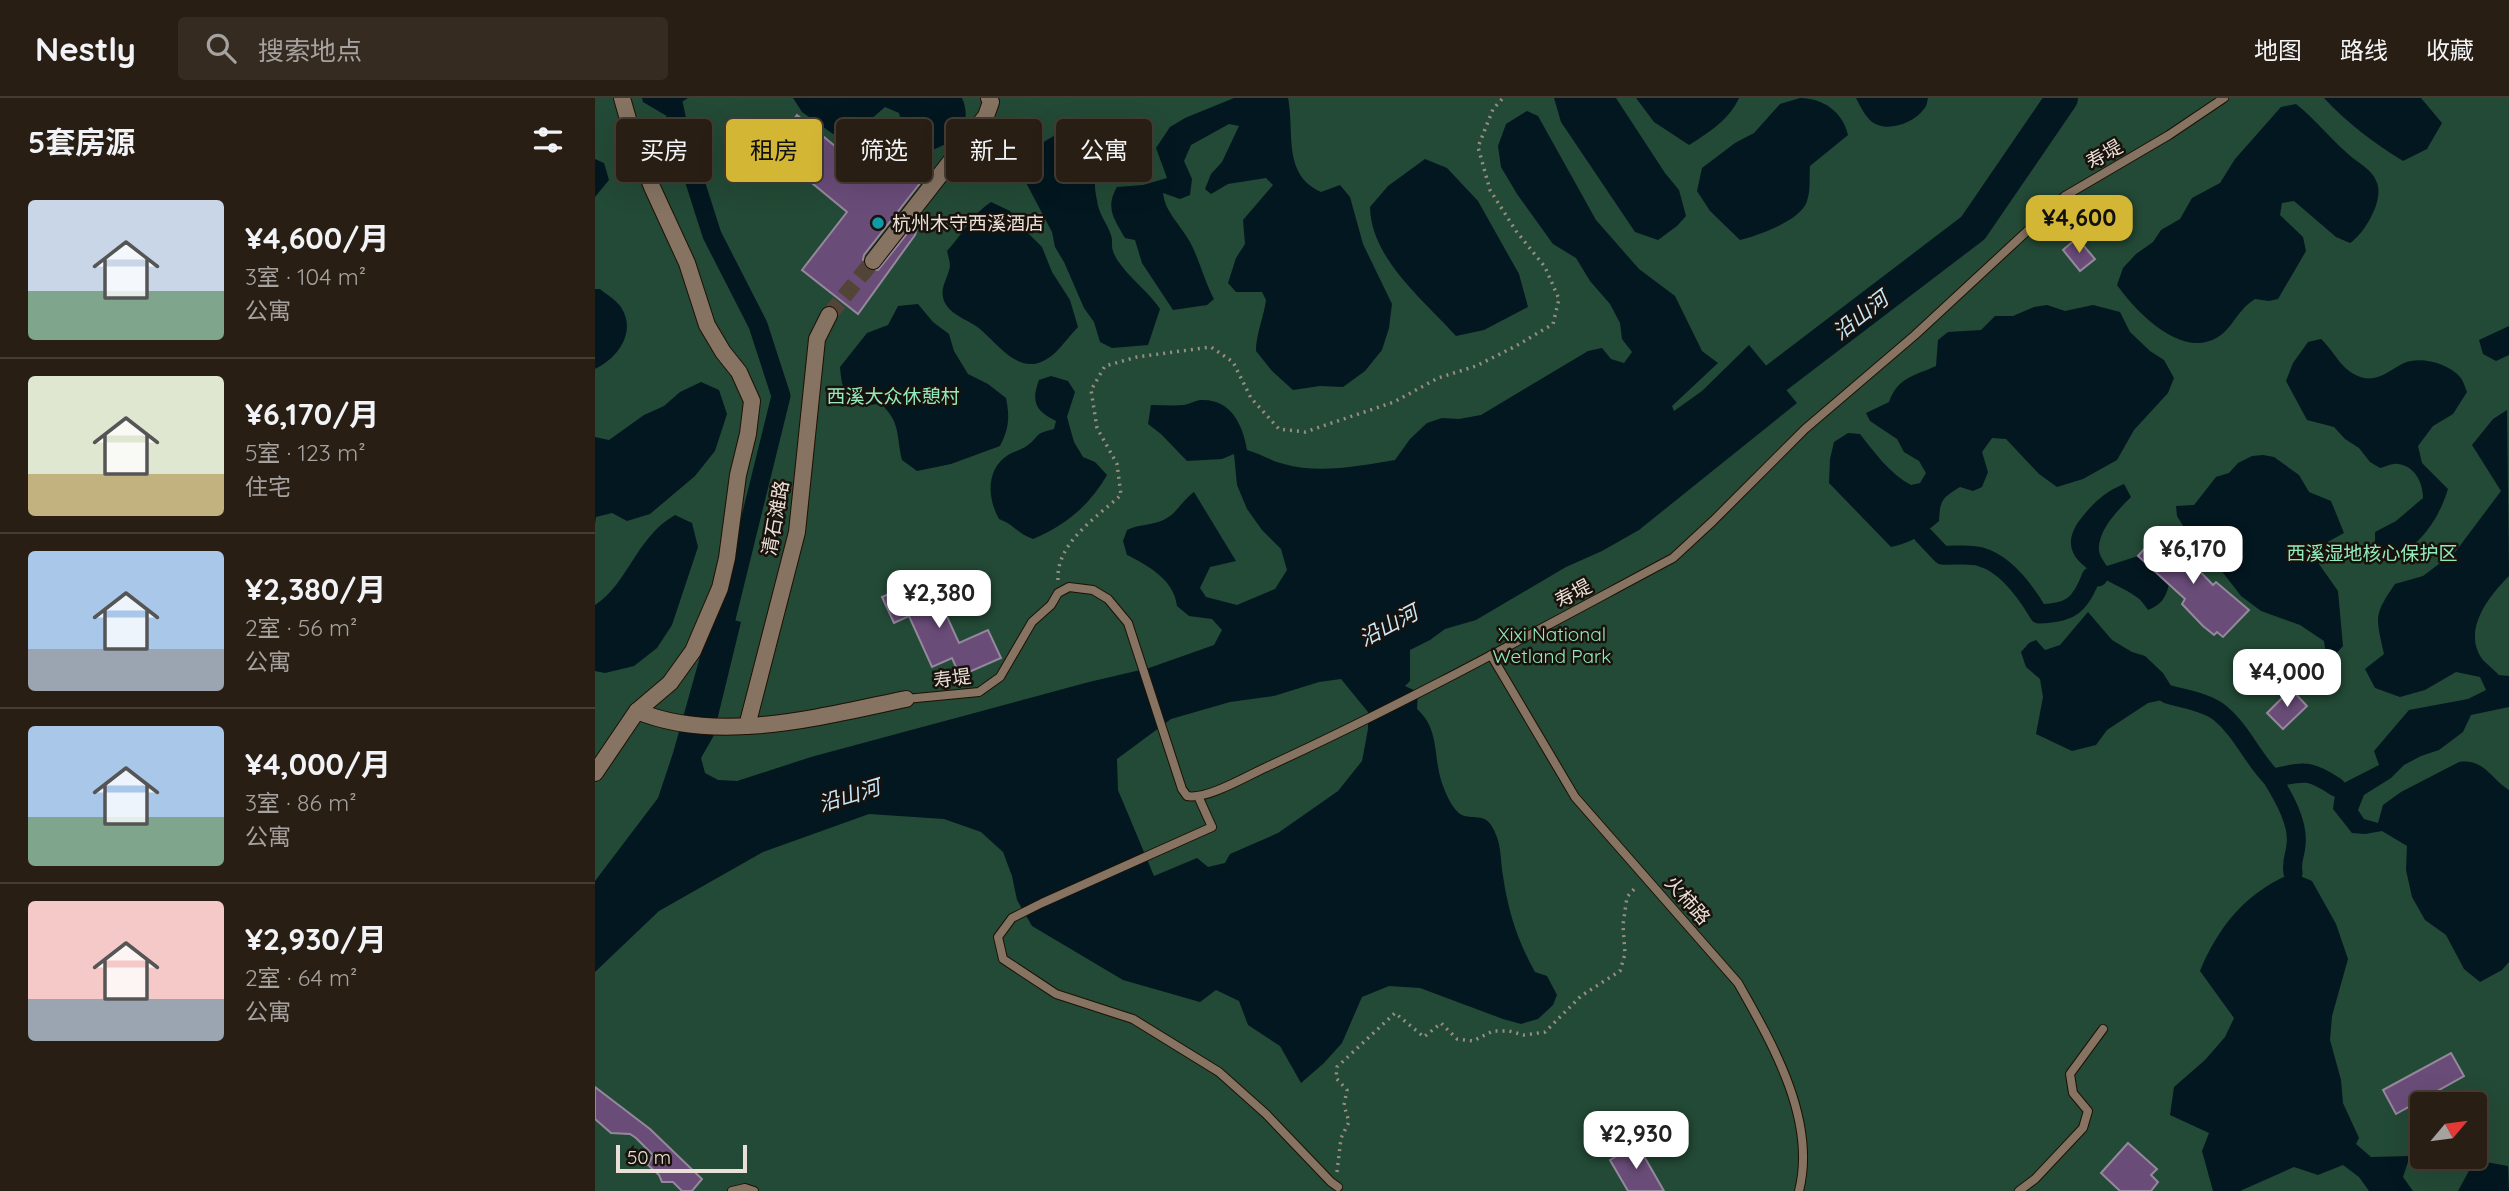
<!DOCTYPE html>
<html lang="zh">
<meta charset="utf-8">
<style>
body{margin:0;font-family:Quicksand,"Noto Sans SC",sans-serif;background:#352b21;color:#f1f3f6;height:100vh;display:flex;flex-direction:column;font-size:26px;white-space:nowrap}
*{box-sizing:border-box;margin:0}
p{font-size:23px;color:#a5a2a0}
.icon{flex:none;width:38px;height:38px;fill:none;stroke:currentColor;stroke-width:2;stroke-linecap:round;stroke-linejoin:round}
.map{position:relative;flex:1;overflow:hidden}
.panel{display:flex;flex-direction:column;background:#291e13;width:595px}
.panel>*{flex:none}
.guide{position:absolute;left:21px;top:21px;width:665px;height:63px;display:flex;gap:14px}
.needle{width:46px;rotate:61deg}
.tools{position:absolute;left:1815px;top:994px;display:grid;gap:14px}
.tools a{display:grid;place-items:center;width:77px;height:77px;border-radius:7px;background:#291e13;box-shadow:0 7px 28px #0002,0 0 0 2px #453c33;font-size:35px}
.scale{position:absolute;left:21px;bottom:18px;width:131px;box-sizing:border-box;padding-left:7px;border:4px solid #ebe0d7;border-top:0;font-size:19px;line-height:24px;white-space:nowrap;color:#ebe0d7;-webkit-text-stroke:5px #19120c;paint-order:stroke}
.price{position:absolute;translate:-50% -60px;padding:0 16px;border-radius:14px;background:#fff;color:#222;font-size:23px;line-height:46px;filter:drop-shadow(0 2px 4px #0008)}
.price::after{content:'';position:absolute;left:50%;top:42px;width:21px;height:16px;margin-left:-10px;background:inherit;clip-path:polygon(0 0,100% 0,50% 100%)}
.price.active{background:#d4b635;color:#111}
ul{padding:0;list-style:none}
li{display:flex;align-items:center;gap:21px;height:175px;padding:0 28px}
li+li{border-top:2px solid #453c33}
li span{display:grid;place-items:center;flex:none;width:196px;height:140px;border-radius:7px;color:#555}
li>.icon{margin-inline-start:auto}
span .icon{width:84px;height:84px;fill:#fffc;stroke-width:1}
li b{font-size:30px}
h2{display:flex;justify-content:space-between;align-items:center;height:84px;padding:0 28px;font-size:30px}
.tag{padding:0 24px;border-radius:7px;background:#291e13;box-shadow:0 7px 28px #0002,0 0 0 2px #453c33;font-size:24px;line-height:63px}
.tag.active{background:#d4b635;color:#111}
header{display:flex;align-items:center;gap:42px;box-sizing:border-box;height:98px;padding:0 35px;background:#291e13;border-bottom:2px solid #453c33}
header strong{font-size:33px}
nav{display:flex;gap:38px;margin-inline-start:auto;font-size:24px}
.search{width:490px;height:63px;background:#352b21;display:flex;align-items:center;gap:18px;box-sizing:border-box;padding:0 24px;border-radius:7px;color:#a5a2a0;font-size:26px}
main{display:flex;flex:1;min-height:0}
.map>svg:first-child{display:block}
.green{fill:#234a36;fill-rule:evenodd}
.water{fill:#031720;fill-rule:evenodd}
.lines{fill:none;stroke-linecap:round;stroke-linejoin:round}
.canal{stroke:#031720;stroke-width:19}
.river{stroke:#031720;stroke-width:32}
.building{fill:#6a4c79;stroke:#95889c;stroke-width:2}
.street-tunnel{stroke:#524436;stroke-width:16;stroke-dasharray:16 8;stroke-linecap:butt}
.lane-casing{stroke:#1e1003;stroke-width:10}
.street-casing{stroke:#1e1003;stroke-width:18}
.path{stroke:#998d81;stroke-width:3.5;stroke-dasharray:2 5;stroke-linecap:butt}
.lane{stroke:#867362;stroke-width:8}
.street{stroke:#867362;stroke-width:16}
.culture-dot{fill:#0f9aa8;stroke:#19120c;stroke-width:2.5}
.labels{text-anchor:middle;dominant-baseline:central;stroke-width:5;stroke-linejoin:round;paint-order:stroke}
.street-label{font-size:19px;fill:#ebe0d7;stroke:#19120c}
.poi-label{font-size:19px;fill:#ebe0d7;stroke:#19120c;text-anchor:start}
.park-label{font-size:19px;fill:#91ebbc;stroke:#19120c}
.water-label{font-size:21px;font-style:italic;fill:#c5e8fa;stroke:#19120c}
</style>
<header>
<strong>Nestly</strong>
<div class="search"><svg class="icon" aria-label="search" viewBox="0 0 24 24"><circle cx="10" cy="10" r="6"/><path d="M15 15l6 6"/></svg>搜索地点</div>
<nav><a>地图</a><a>路线</a><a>收藏</a></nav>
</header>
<main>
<section class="panel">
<h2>5套房源<svg class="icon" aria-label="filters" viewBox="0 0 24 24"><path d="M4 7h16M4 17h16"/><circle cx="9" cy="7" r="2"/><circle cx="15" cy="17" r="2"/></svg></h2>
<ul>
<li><span style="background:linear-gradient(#c9d6e8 65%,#7fa58c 0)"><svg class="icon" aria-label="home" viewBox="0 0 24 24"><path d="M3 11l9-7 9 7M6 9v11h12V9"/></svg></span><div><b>¥4,600/月</b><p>3室 · 104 m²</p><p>公寓</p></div></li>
<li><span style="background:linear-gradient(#dfe7d0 70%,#c2b280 0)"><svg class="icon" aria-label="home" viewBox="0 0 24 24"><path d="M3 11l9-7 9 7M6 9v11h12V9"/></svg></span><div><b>¥6,170/月</b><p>5室 · 123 m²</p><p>住宅</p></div></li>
<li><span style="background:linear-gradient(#a9c7e8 70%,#9aa5b1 0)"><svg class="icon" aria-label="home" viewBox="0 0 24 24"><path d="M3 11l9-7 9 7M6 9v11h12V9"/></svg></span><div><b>¥2,380/月</b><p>2室 · 56 m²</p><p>公寓</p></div></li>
<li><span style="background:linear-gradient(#a9c7e8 65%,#7fa58c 0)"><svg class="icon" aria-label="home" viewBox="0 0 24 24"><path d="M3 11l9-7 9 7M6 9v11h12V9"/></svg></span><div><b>¥4,000/月</b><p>3室 · 86 m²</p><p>公寓</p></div></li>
<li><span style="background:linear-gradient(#f6c9c9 70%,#9aa5b1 0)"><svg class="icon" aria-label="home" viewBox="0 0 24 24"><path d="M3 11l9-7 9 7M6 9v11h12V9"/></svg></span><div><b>¥2,930/月</b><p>2室 · 64 m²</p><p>公寓</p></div></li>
</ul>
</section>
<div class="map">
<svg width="1914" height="1093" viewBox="0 0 1914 1093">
<rect width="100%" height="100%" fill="#372819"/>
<path class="green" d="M0 0H1914V1093H0ZM1827 1006H1880V1059H1827Z"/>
<g class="water">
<path d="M47 0H93L79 9 82 20 70 17 48 4Z"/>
<path d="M198 0H367C380 29 357 48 329 54 312 44 309 33 304 15L290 9C274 24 260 33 238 36L207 14Z"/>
<path d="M639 0H693C700 35 687 76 726 94L745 87 755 99 768 146 797 206 794 230 787 252 770 273 748 289 725 288 698 292 677 273 661 253C661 235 669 219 671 202L667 194H641L633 185 641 160 650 146 648 122 678 87 671 80 633 86 616 96 610 91 616 76 627 64 644 28 634 26 596 47 589 63 597 81 595 97 585 101 568 95C570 114 585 126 595 144 605 163 609 182 619 201L612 207 578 212 547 165 540 142 530 140C519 121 510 110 522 89L548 87 572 80 561 50 575 29 590 20Z"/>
<path d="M959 0H1021L1070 75 1084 92 1091 118 1082 128 1063 142 1040 134 966 24Z"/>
<path d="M1041 0H1144C1135 21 1113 35 1094 47L1059 24Z"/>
<path d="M1205 0C1228 0 1248 14 1253 37L1215 68C1214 79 1216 92 1212 103 1206 123 1163 137 1145 142L1115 113 1102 93 1107 70 1140 45 1159 35 1185 6Z"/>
<path d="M1261 0H1333C1332 4 1332 8 1329 11 1319 25 1292 35 1277 24 1270 18 1265 8 1261 0Z"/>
<path d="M1729 0H1826L1847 25 1832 51 1808 63C1779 45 1753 26 1729 0Z"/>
<path d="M1701 6C1720 21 1734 39 1752 55 1761 64 1778 71 1782 85 1789 103 1769 136 1755 145L1741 139 1699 103 1687 105 1685 117 1708 139 1711 153 1683 201 1674 203 1660 201C1642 212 1638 230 1623 239 1587 262 1541 214 1522 187L1528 170 1541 156 1558 144 1566 132 1585 121 1597 100 1625 85 1640 61 1686 9Z"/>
<path d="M932 13 943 18 1001 122 1044 171 1080 198 1107 253 1123 265 1077 308 1079 313 1107 293 1154 247 1202 305 1044 432 1007 453 971 469 881 522 850 531 835 542 815 552V583L810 588 823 594 822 611C845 631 838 659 847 685 850 694 858 713 867 717 877 721 889 716 896 727 907 744 905 759 908 778 913 813 923 844 940 874L952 878 962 897 958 907 943 921 926 926 908 921 825 890 794 888 767 899 747 945 729 965 706 985 685 948 653 927 644 903 621 892 605 904 528 882 437 828 422 802 417 778 408 754 386 734 349 721 274 716 168 754 64 813 0 874V783L63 700 78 655 117 516 146 524 118 639 106 660 110 675 123 682 142 683 216 659 494 584 554 570 619 547 627 532 617 521 594 518 582 508C579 482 554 468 532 457L528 443 532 432C546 425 562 428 575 418 584 411 589 401 599 394L641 463 615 469 605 490 611 499 642 507 680 491 692 472 686 451 667 432 652 411 642 387 639 356 627 361 592 363 566 336 553 326 556 307C567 307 578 308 589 307 594 306 600 303 605 302 636 300 648 327 652 352 666 356 676 363 689 366 723 376 765 368 800 362L815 341 832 325 847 320 864 321 886 317 993 253 1007 250 1016 261 1029 265 1037 254 1027 241 1025 225 1015 206 995 183 981 160 958 146 922 96 906 69 903 48 911 26ZM746 581 773 614V631L767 663 743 693 683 735 635 756 630 765 613 769 602 760 559 778 523 692 522 661 576 621 635 604 679 598 724 584Z"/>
<path d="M480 28H494C516 47 505 53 501 75 499 83 500 94 502 102 503 115 512 125 516 137 518 142 516 148 518 153 524 172 554 193 565 211L553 247 517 250 505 244 499 224 489 210 469 164 460 149 457 134 428 79C436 47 451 41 480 28Z"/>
<path d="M0 61 9 65 14 82 0 99Z"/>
<path d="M830 61 852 70 883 103 924 176 933 209 889 232 861 238C829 202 776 161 775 109L793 88Z"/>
<path d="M396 104 415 113 427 129 447 149 457 174 475 202 483 229C475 237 469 246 461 254 429 284 408 251 385 231 374 222 357 218 350 205 343 191 353 181 355 168 355 164 353 157 352 153 367 137 377 116 396 104Z"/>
<path d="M0 191H5C11 196 21 202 26 209 42 234 23 260 0 271Z"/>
<path d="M323 206 338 224 354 236 359 253 373 276 393 286 411 300C415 319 414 331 405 348L356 366 322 373 307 362C301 337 306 324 285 305 255 314 247 297 245 269L272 235 293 227 303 208Z"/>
<path d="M1452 207 1470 213 1498 207 1525 214 1535 234 1555 253 1569 262 1579 280 1573 295 1539 332 1522 362 1488 381 1462 389 1444 376 1411 341 1397 340 1387 354 1393 374 1387 389 1378 393 1365 389C1347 400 1345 402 1344 423 1329 436 1316 445 1296 449L1234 385 1235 361 1239 344 1253 335 1265 336C1280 355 1294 375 1316 387L1325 385 1331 375 1324 363 1309 354 1302 341 1275 323 1271 315 1294 304C1303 279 1319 278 1341 268L1343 242 1353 234 1386 232 1400 218H1418L1439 209Z"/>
<path d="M1914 228V257L1901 263 1888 256 1884 242Z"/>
<path d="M1726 241C1742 256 1746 274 1769 280 1785 283 1796 271 1809 265 1825 258 1853 265 1865 279 1868 282 1870 289 1872 294L1858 316 1838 328 1823 348 1827 365 1853 391C1843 424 1823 450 1792 464L1780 445V434L1801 423 1828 400C1828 385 1820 368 1803 366 1798 365 1790 369 1785 370L1775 364 1764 350 1750 341 1739 329 1712 322 1691 283 1698 265 1713 244Z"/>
<path d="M456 278 473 283 480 294 472 319 479 344 488 359 500 364 512 377C495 407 470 428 438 441 422 435 418 426 404 421 392 400 391 371 413 357 419 353 427 352 433 347 446 337 438 336 459 331L461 323C440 313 436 303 444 282Z"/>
<path d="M106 284 124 292 132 316 120 353 100 378 55 416 32 423 17 415 1 419 0 426V339L14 342 49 317 69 308 85 294Z"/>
<path d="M1912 312 1914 478C1894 498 1866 533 1888 562 1893 567 1899 572 1904 577L1914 578V609L1876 617 1868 634 1844 652 1826 658 1809 667 1796 680 1769 697 1763 712 1769 721 1783 725 1788 707 1806 694 1864 664C1889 660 1896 681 1914 692V864L1907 872 1885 884 1869 871 1851 837 1830 822 1817 799 1811 772 1812 748 1787 733 1770 736 1757 735 1738 711 1741 689 1784 667 1779 653 1814 612 1873 601 1891 592 1885 579 1861 574 1830 592 1805 599 1780 590 1770 571 1789 556C1781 519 1778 518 1800 486L1828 478 1861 453 1906 393 1877 347 1898 321Z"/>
<path d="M1668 357 1679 359 1704 377 1714 394 1736 403 1749 435 1727 447 1724 466 1743 493 1748 548 1739 558 1731 557 1729 543 1705 527 1666 513 1646 498 1619 463 1601 449 1582 418 1581 408 1599 407 1621 379 1634 375 1643 365 1657 358Z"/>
<path d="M1529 386 1536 399C1523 412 1502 433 1504 453 1505 458 1509 464 1512 468L1543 458 1574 486C1571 500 1566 507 1553 512 1550 508 1547 503 1543 500 1519 481 1453 467 1484 423 1497 406 1509 394 1529 386Z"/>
<path d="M80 417 97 425 103 449 77 527 62 550 39 568 10 575 0 573V507C33 486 41 439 80 417Z"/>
<path d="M1493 514 1517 542 1537 554 1550 558 1568 575 1578 591 1567 602 1553 605 1512 632 1501 647 1477 653 1441 636 1448 599 1445 581 1431 569 1426 554 1434 545 1441 542 1450 552 1465 547Z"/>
<path d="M1698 775 1717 783 1741 826 1753 861 1737 918 1735 942 1746 982 1748 1005 1764 1040 1761 1046 1776 1059 1815 1058 1808 1079 1818 1093H1774L1764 1079 1748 1067 1723 1077 1699 1069 1645 1093H1618L1607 1053 1614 1035 1575 1017 1579 989 1610 962 1630 939 1639 920 1605 873C1623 829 1652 793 1698 775Z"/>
<path d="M1891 1064 1913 1068 1914 1093H1863L1876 1069Z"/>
</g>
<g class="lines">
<g class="canal">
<path d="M77 0 85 37 117 137 163 227 186 298 125 545"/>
<path d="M1328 437 1347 457C1359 458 1375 455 1386 459 1411 466 1431 494 1444 516 1475 515 1485 508 1496 479H1503"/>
<path d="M1572 596C1588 601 1612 604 1625 615 1647 633 1657 660 1677 680 1709 674 1712 670 1741 689"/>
<path d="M1677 680C1688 698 1704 725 1701 747 1700 759 1696 762 1698 775"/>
</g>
<path class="river" d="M1147 306 1378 130 1467 0"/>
</g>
<g class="building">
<path d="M202 17 267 70 297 35 337 70 269 157 268 162 271 171 283 172 326 118 320 137 263 216 207 172 252 114 177 52Z"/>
<path d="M1482 140 1500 161 1485 173 1468 152Z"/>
<path d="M1567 431 1598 460 1595 463 1618 487 1621 484 1654 512 1628 539 1622 534 1619 537 1608 528 1587 506 1590 501 1543 458Z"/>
<path d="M325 482 330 492 338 488 364 545 393 532 406 560 365 578 357 560 337 569 314 518 299 525 287 499Z"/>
<path d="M1685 553 1694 572 1660 590 1650 572Z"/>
<path d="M1696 591 1712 608 1688 631 1672 615Z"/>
<path d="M1856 955 1869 978 1801 1016 1788 992Z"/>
<path d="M0 989 55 1031 107 1081 97 1093H87L78 1084H67L64 1077 53 1067 58 1057 41 1040 35 1036 16 1035 0 1021Z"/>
<path d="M1533 1045 1562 1071 1556 1077 1563 1084 1556 1093H1525L1506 1075Z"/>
<path d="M1042 1046 1069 1093H1033L1015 1062Z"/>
</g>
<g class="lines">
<path class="street-tunnel" d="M234 217 278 163"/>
<defs>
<g id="lane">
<path d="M896 557 980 699 1143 885C1177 945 1222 1022 1204 1093"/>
<path d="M311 601 384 594 405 579 437 524 456 507 463 495 474 489 498 492 513 501 533 525 587 691 592 698C613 702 655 676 676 667 813 604 945 531 1078 460L1118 423 1210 331 1320 237 1470 98 1574 37 1629 0"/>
<path d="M603 698 617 729 447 805 417 820 403 839 408 861 461 896 538 921 624 974 671 1016 736 1084 743 1089"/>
<path d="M137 1093 150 1090 159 1093"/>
<path d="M1424 1093 1440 1081 1488 1030 1493 1013 1478 995 1475 976 1508 931"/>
</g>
<g id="street">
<path d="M27 0 39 42 57 89 92 165 112 227 128 254 144 274 157 303 153 336 143 377 132 460 125 490 98 553 75 585 42 613"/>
<path d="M278 163 391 18 396 4 394 0"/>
<path d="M152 628 202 434 222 241 234 217"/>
<path d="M0 675 42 613C124 647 228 618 311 601"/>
</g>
</defs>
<use href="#lane" class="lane-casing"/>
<use href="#street" class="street-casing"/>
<g class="path">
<path d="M463 482C461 445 501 420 526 397L522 366 502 330 496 292 510 268 542 259 616 249 638 264 656 300 684 331 710 334 799 304 843 280 881 268 921 248 958 226 964 201 950 169 921 133 895 92 883 49 898 11 908 0"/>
<path d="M742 1074 746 1040 754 1024 749 1007 752 992 741 980 742 969 800 915 829 939 846 925 862 941 878 943 898 933H914L929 937 950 934 986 898 1025 873 1030 856 1028 827 1032 799 1042 788"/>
</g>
<use href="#lane" class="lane"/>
<use href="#street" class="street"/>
</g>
<circle class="culture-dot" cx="283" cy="125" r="7"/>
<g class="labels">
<g class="street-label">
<text transform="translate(1509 56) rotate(-30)">寿堤</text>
<text transform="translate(180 420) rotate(-80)">清石滩路</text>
<text transform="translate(978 495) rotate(-28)">寿堤</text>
<text transform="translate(357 580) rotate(-8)">寿堤</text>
<text transform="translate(1093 802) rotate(49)">火柿路</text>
</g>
<g class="poi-label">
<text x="297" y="125">杭州木守西溪酒店</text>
</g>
<g class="park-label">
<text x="298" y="298">西溪大众休憩村</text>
<text x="1777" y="455">西溪湿地核心保护区</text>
<text x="957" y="536">Xixi National<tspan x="957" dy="22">Wetland Park</tspan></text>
</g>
<g class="water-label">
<text transform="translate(1265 217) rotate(-38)">沿山河</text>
<text transform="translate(793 527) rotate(-28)">沿山河</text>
<text transform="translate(254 697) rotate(-17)">沿山河</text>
</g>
</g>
</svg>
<div class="tools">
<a><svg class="needle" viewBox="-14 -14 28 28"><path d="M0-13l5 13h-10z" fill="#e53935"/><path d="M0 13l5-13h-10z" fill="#a5a2a0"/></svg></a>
</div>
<div class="scale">50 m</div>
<b class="price active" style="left:1484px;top:157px">¥4,600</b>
<b class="price" style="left:1598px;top:488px">¥6,170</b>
<b class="price" style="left:344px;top:532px">¥2,380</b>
<b class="price" style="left:1692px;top:611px">¥4,000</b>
<b class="price" style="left:1041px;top:1073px">¥2,930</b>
<div class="guide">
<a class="tag">买房</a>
<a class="tag active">租房</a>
<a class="tag">筛选</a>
<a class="tag">新上</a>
<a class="tag">公寓</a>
</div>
</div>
</main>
